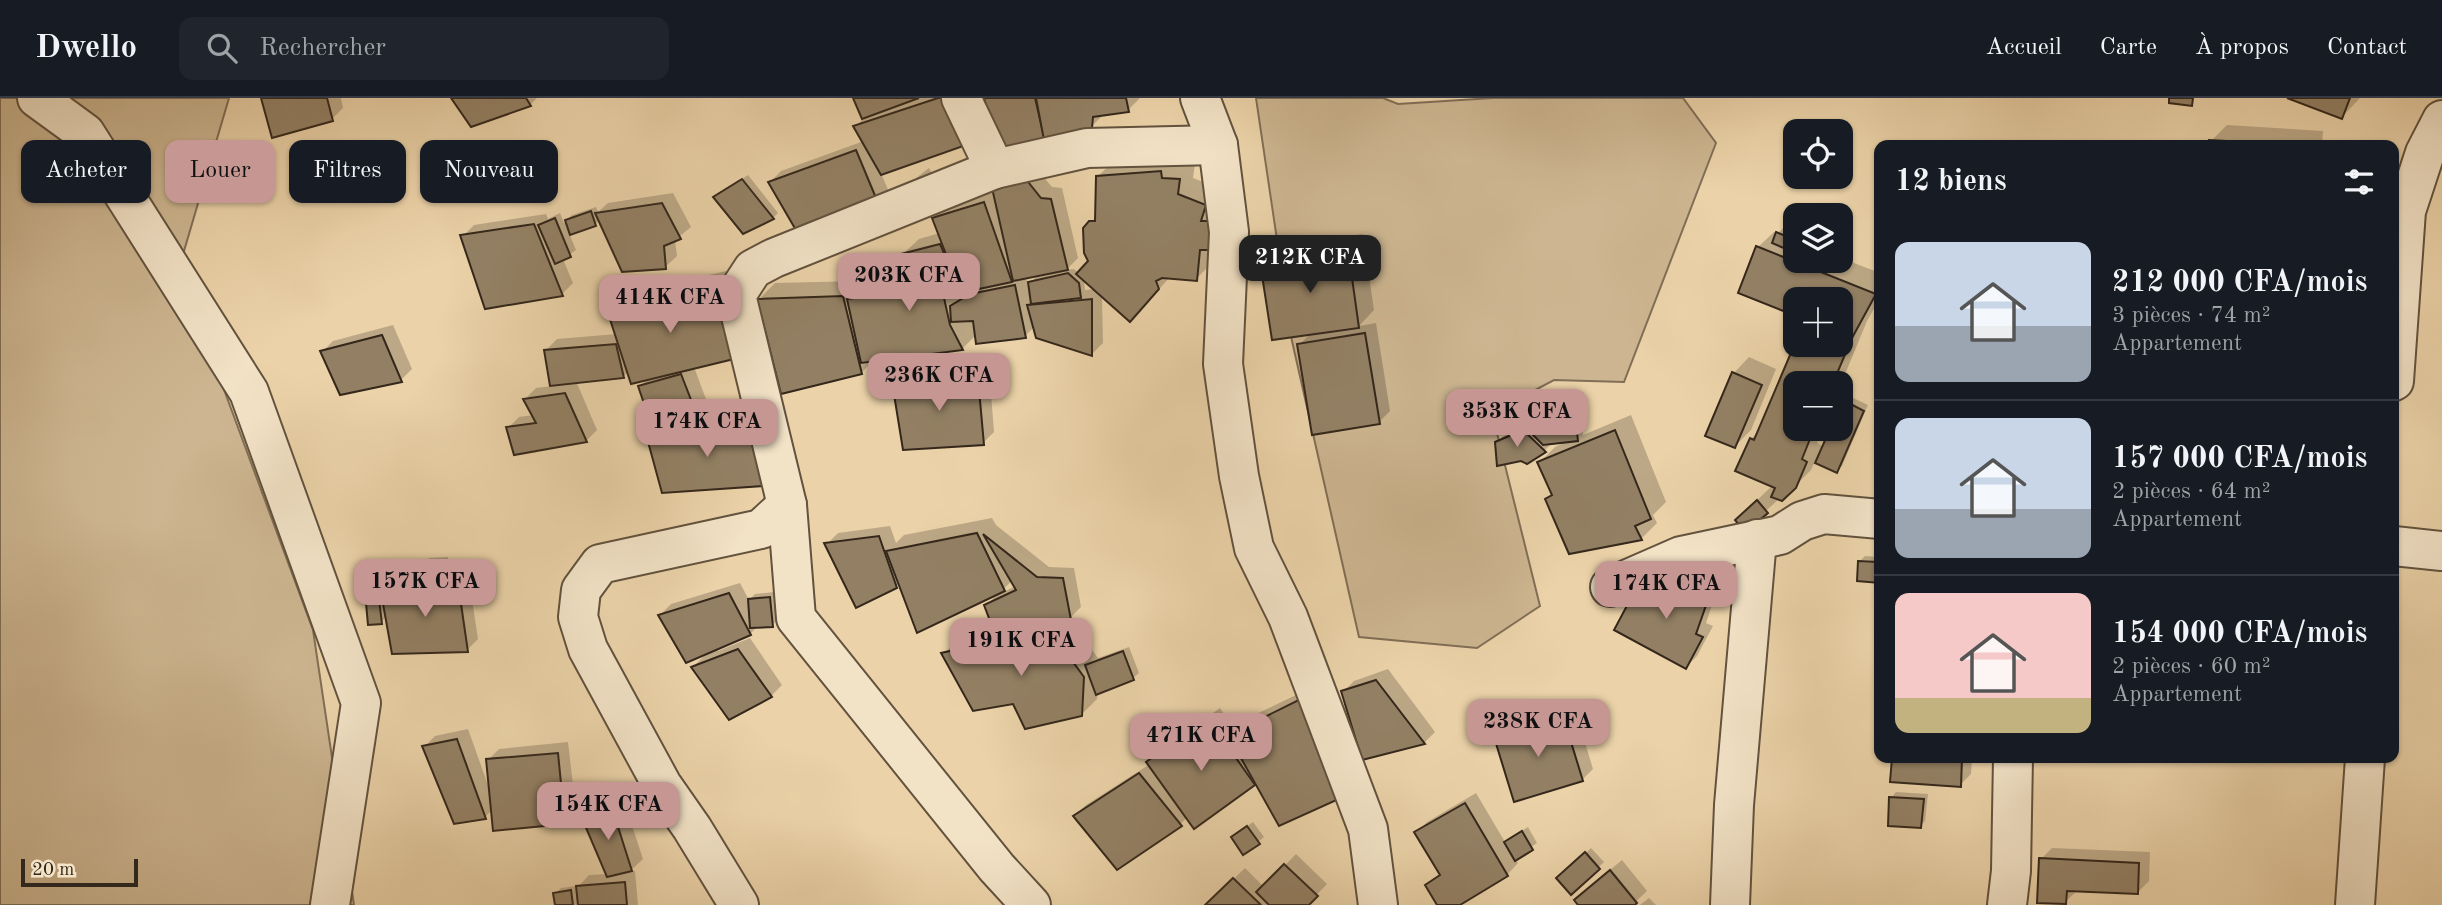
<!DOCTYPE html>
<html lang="fr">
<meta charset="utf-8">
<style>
body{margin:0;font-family:"Old Standard TT",serif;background:#20242c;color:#f1f3f6;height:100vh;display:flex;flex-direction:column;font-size:26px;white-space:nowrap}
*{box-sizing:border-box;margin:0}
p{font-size:23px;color:#9ea1a6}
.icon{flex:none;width:38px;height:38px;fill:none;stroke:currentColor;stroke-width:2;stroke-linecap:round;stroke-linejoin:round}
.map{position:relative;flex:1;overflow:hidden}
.sheet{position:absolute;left:1874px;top:42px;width:525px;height:623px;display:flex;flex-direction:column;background:#171b24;border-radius:14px;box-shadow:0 2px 5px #0004}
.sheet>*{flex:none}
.banner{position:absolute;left:21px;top:42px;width:665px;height:63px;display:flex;gap:14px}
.buttons{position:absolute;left:1783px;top:21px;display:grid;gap:14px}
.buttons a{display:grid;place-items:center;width:70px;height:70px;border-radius:14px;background:#171b24;box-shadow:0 2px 5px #0004;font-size:35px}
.scale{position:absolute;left:21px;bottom:18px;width:117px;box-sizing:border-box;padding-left:7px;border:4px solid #34271b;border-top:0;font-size:19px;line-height:24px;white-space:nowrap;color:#34271b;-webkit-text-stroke:5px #f2e2c6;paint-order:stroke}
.price{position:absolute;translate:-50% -60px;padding:0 16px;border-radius:14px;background:#c59692;color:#111;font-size:23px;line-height:46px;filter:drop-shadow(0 2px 4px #0008)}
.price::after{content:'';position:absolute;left:50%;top:42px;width:21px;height:16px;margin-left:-10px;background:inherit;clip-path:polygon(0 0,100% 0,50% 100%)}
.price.on{background:#222;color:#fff}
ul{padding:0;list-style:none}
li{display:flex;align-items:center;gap:21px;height:175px;padding:0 21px}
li+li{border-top:2px solid #363941}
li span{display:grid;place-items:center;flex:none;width:196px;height:140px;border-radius:14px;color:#555}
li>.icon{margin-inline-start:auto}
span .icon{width:84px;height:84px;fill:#fffc;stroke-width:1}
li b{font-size:30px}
h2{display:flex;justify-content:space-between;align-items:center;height:84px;padding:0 21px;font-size:30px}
.pill{padding:0 24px;border-radius:14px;background:#171b24;box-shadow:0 2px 5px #0004;font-size:24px;line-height:63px}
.pill.on{background:#c59692;color:#111}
header{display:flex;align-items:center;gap:42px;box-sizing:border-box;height:98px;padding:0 35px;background:#171b24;border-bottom:2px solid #363941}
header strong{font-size:33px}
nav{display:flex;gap:38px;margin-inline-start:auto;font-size:24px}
.search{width:490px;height:63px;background:#20242c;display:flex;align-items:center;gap:18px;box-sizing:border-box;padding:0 24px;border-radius:14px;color:#9ea1a6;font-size:26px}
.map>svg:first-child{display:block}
.green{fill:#ccb590;stroke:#806e56;stroke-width:2}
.shadow{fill:#0003;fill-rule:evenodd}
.building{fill:#938064;stroke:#34271b;stroke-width:2}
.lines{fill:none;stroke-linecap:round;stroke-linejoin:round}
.minor-casing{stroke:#62523e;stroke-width:42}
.minor{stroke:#f2e2c6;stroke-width:38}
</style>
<header>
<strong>Dwello</strong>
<div class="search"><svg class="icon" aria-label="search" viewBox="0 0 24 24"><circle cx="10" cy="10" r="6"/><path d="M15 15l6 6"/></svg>Rechercher</div>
<nav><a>Accueil</a><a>Carte</a><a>À propos</a><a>Contact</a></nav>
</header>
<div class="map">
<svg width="2442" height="807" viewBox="0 0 2442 807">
<rect width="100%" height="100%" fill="#ebd2a8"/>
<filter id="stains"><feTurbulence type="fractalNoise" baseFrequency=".00286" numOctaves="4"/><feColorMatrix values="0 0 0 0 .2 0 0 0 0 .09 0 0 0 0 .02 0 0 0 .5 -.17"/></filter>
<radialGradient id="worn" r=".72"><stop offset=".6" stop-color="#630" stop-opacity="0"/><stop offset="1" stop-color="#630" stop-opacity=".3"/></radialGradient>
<g class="green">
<path d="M0 0H229L179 170 313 532 354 807H0Z"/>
<path d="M1256 0H1383L1398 6 1493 0H1683L1716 45 1624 284 1554 282 1492 315 1540 508 1477 550 1359 539 1292 243Z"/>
</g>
<g class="shadow">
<path d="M263 0H341L343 10 332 21Z"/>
<path d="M453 0H537L530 7 472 27Z"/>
<path d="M855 0H962L881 75 891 99 880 110 770 84 781 73 864 43 855 29 864 20Z"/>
<path d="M986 0H1140L1128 12 1104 16 1091 29 1053 38Z"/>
<path d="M2292 0H2360L2342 19Z"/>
<path d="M2227 27 2323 33 2322 47H2210L2211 43Z"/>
<path d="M1114 63 1195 66 1193 80 1221 91 1212 165 1196 181 1170 179 1146 206 1102 198 1103 245 1092 256 1034 229 1025 238 977 236 962 251 875 261 861 275 759 201 775 185 859 183 860 190 865 186 912 180 903 156 919 141 940 135 934 120 945 109 995 94 1036 70 1052 89 1062 90 1078 160 1066 172 1074 171 1079 175 1090 163 1085 131 1097 118V79ZM1038 177 1028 187 1026 179ZM972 181 975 190 962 198 961 192ZM1084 181 1095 191 1085 192Z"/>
<path d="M929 70 934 79 921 89 916 80Z"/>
<path d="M748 77 778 115 773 120 715 100Z"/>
<path d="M673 95 691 129 675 142 677 158 665 169 600 122 595 126 569 135 576 152 563 161 573 185 562 196 463 138 474 127 546 116 548 121 560 115 564 125 572 117 596 109 598 114 608 105Z"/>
<path d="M1783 130 1795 135 1792 141 1796 142V163H1841V160L1880 175V200L1867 223 1841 286 1796 285V331H1823L1817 345 1824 349 1832 331H1841V310L1849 298 1868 307 1842 368 1836 373 1815 363 1811 372 1782 401 1780 400 1745 432 1753 406 1773 387 1751 341 1760 332 1796 247H1841V201H1796L1758 149 1774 134 1778 135Z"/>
<path d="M1363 136 1374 212 1359 228 1376 225 1390 313 1379 324 1299 247 1311 235 1262 164 1278 148Z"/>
<path d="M726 173 749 244 694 269 710 312 698 324 739 319 751 307 774 375 649 340 656 333 640 288 649 280 629 273 624 278 576 283 597 332 586 343 508 330 519 319 534 317 525 301 536 290 552 288 546 252 557 241 617 236 609 212 623 198 621 189 627 184 662 178 663 188Z"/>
<path d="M393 227 412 271 401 282 322 254 333 243Z"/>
<path d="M1749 259 1776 271 1751 332 1735 348 1734 275Z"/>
<path d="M989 270 994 334 983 345 894 285 905 273Z"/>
<path d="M1579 306 1583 337 1631 317 1666 404 1653 417 1657 425 1641 441 1547 402 1553 395 1539 365 1555 349 1568 343 1547 345 1550 347 1545 352 1526 364 1496 345 1502 339 1529 327 1536 334Z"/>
<path d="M992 420 996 427 1049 469 1074 470 1081 509 1069 521 1098 560 1129 549 1139 575 1133 580 1098 594 1097 601 1081 617 1014 604 944 556 959 540 995 532 986 508 1000 493 900 485 896 488 827 446 838 435 890 428 896 445 904 437ZM1013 482 1016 488 1001 495 1000 494Z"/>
<path d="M1865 458 1880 459V463L1862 462V465L1859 464Z"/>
<path d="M448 459V476L468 475 478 541 467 552 387 518 381 524 366 495 372 490 383 488 393 478 424 477V465L429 460Z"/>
<path d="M1736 460 1737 483 1732 488 1718 489 1706 525 1713 528 1697 558 1686 569 1617 532 1633 501 1667 470 1718 485Z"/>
<path d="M740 485 749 502 755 496 775 494 778 521 772 527 758 528 750 536 717 550 718 553 750 540 782 587 771 598 693 569 709 553 660 517 671 506Z"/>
<path d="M1388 571 1435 634 1424 645 1343 594 1354 583Z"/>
<path d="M1325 583 1254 686 1188 719 1180 726 1075 718 1086 707 1150 666 1149 664 1160 653 1220 610 1235 633 1246 621Z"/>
<path d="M1574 608 1593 671 1582 682 1496 639 1507 628Z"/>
<path d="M468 631 489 690 488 662 499 651 568 644 576 713 565 724 493 711 485 719 424 649 435 638Z"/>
<path d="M1893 660H1972L1971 676 1960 687 1892 682Z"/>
<path d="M1896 694 1928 696 1925 723 1920 728 1891 700Z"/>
<path d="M1476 695 1505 744 1528 729 1537 745 1515 760 1518 765 1507 777 1427 787 1441 775 1416 735 1427 724Z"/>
<path d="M623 700 643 761 629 774 635 773 638 807H557L555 796 561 790 576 788 577 790 589 777 607 776 583 718 594 707Z"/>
<path d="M1253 724 1264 739 1244 755 1239 734Z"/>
<path d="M1591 750 1604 764 1571 795 1559 781Z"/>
<path d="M2052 750 2150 754 2149 783 2138 794 2077 793 2065 804 2041 761Z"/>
<path d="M1296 756 1327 786 1307 807H1207L1245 770 1264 789Z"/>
<path d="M1622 762 1647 793 1632 807 1587 791Z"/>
<path d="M1649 800 1656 807H1640Z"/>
</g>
<g class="building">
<path d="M261 0H327L333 23 272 40Z"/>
<path d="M451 0H526L531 8 471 29Z"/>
<path d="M853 0H919L862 21Z"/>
<path d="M938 0H946L969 46 881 77 853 28Z"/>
<path d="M984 0H1035L1046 47 1000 60Z"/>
<path d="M1036 0H1126L1129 14 1093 19 1092 30 1044 42Z"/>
<path d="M2169 0H2193L2192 8 2169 5Z"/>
<path d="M2287 0H2350L2342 21Z"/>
<path d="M2209 42 2297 47H2209Z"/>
<path d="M856 52 881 112 800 139 768 84Z"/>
<path d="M1161 73 1162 80 1180 81 1178 96 1206 107 1201 123H1215L1217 152H1200L1197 183 1162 180 1156 183 1159 191 1130 224 1076 176 1088 163 1084 155 1083 130 1089 123H1095L1096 78Z"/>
<path d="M1025 80 1041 100 1051 101 1068 172 1013 183 990 81Z"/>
<path d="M742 81 774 121 743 136 713 99Z"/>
<path d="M984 104 1012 184 974 192 964 167 947 159 932 120Z"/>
<path d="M662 105 681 141 664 148 666 171 622 174 595 115Z"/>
<path d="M591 113 596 128 570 137 565 122Z"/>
<path d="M555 120 571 159 555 166 538 127Z"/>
<path d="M534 126 563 198 485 211 460 137Z"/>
<path d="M1776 134 1791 140 1786 151 1772 145Z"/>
<path d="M940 146 961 194 944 200 950 227 963 252 861 265 847 201 915 192 901 156Z"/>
<path d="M1756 148 1876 196 1852 240 1841 236V201H1796V218L1738 195Z"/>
<path d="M1348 151 1359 230 1272 242 1260 164Z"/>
<path d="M1068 175 1079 185 1081 200 1031 206 1028 184Z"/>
<path d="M657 182 659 198 622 205 619 189Z"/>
<path d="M1015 187 1026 240 976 246 973 223 951 224 950 208 970 196Z"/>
<path d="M710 188 734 261 631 286 607 212Z"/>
<path d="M843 198 862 276 781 296 757 201Z"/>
<path d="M1092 201V258L1036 240 1027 207Z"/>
<path d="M1365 235 1380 326 1312 337 1297 246Z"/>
<path d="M1841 236 1852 240 1833 285H1796V331H1814L1802 361 1807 364 1796 390 1782 403 1771 399 1775 390 1735 373 1750 340 1754 342 1796 243V247H1841Z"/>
<path d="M382 237 402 284 340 297 320 253Z"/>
<path d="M616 246 624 280 550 288 544 252Z"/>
<path d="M1732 274 1762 287 1735 350 1705 338Z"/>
<path d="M681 276 700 325 654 335 638 288Z"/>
<path d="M978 280 984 347 903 352 892 284Z"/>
<path d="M565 295 587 344 514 357 506 329 536 325 523 301Z"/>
<path d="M1843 302 1864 313 1837 375 1815 365 1830 331H1841Z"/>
<path d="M1574 309 1578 343 1543 347 1532 336Z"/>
<path d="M749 317 763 388 662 395 647 340 734 329 738 318Z"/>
<path d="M1523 332 1546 354 1527 366 1521 363 1497 368 1495 344Z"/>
<path d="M1615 332 1651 421 1635 428 1642 442 1569 456 1545 401 1552 397 1537 364Z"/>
<path d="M1757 402 1768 415 1745 434 1735 422Z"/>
<path d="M977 435 1005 493 917 535 886 453Z"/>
<path d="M983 436 1037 479 1063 480 1071 522 995 536 984 507 1016 492Z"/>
<path d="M879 438 897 490 856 510 824 445Z"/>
<path d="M443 463 444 482 423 483 422 464Z"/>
<path d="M1858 463 1880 464V485L1857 483Z"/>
<path d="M1731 465 1733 490 1717 491 1715 466Z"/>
<path d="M1654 480 1710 496 1696 536 1703 539 1686 571 1614 532 1631 500 1642 506Z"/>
<path d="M458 485 468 554 392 556 380 489Z"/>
<path d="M378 493 382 526 368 527 365 494Z"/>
<path d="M729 495 751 537 686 565 658 517Z"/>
<path d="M770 499 773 529 750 530 748 501Z"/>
<path d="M1049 531 1084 579 1082 618 1025 631 1013 606 973 613 941 555Z"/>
<path d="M738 551 772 599 729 622 691 569Z"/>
<path d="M1123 553 1134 582 1096 597 1085 567Z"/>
<path d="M1376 582 1425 646 1362 662 1341 593Z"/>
<path d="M1309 597 1341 700 1279 728 1228 637Z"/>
<path d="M1563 618 1583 683 1514 704 1494 639Z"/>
<path d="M1208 620 1255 687 1194 731 1146 664Z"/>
<path d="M457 641 486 721 454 726 422 648Z"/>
<path d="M558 655 565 726 493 733 486 661Z"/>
<path d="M1892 660H1962L1961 689 1890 684Z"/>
<path d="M1139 675 1182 728 1117 772 1073 718Z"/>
<path d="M1889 699 1924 701 1921 730 1888 728Z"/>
<path d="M1465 705 1508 778 1460 807H1437L1425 787 1440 777 1414 734Z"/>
<path d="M612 710 632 773 607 779 581 718Z"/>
<path d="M1247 728 1260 746 1243 757 1231 739Z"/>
<path d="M1522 733 1533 752 1515 763 1504 744Z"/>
<path d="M1585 754 1600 771 1571 797 1556 780Z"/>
<path d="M2039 760 2139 765 2138 796 2067 793 2066 806 2037 805Z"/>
<path d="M1284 766 1318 798 1309 807H1269L1256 794Z"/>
<path d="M1610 772 1637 805 1635 807H1578L1574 802Z"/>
<path d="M1233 780 1261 807H1205Z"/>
<path d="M625 784 627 807H578L576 788Z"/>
<path d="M571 792 573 807H555L553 795Z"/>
</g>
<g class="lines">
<defs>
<g id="minor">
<path d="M37 0 85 35 249 294 361 605 330 807"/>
<path d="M961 0 995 71"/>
<path d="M1200 0 1218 47 1229 134 1223 266 1239 378 1254 450 1288 519 1368 731 1378 807"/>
<path d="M2394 283 2406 113 2425 55 2442 22"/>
<path d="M2394 448 2442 453"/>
<path d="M1610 489 1681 458 1780 437 1802 423 1824 416 1880 421"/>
<path d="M739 807 692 730 662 687 588 551 578 519 581 492 600 466 761 431 787 407"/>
<path d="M1031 807 997 770 796 520 787 407 736 197 753 171 774 160 995 71 1087 50 1218 47"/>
<path d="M1730 807 1734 707 1757 441"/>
<path d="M2007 807 2011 773 2013 660"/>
<path d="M2355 807 2365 660"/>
</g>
</defs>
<use href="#minor" class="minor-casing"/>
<use href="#minor" class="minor"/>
</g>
<rect width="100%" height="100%" filter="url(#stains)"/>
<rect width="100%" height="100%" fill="url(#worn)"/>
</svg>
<div class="buttons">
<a><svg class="icon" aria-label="locate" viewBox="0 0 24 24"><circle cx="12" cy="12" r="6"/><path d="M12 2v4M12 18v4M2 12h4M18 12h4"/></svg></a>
<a><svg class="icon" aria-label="layers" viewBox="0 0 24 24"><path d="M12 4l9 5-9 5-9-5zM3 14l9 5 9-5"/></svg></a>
<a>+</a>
<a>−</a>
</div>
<div class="scale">20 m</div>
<b class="price on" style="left:1310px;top:197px">212K CFA</b>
<b class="price" style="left:909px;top:215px">203K CFA</b>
<b class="price" style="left:670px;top:237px">414K CFA</b>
<b class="price" style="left:939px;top:315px">236K CFA</b>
<b class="price" style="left:1517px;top:351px">353K CFA</b>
<b class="price" style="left:707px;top:361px">174K CFA</b>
<b class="price" style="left:425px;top:521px">157K CFA</b>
<b class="price" style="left:1666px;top:523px">174K CFA</b>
<b class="price" style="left:1021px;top:580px">191K CFA</b>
<b class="price" style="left:1538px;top:661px">238K CFA</b>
<b class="price" style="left:1201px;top:675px">471K CFA</b>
<b class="price" style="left:608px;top:744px">154K CFA</b>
<div class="banner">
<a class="pill">Acheter</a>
<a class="pill on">Louer</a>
<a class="pill">Filtres</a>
<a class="pill">Nouveau</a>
</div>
<section class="sheet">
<h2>12 biens<svg class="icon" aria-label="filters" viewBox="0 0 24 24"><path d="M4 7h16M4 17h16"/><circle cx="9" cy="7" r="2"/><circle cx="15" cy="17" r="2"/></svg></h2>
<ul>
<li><span style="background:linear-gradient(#c9d6e8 60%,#9aa5b1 0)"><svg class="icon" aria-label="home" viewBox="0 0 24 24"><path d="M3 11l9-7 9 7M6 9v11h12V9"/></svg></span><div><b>212 000 CFA/mois</b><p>3 pièces · 74 m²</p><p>Appartement</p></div></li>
<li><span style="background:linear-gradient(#c9d6e8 65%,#9aa5b1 0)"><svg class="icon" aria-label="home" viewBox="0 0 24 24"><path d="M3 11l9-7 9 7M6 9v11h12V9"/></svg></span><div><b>157 000 CFA/mois</b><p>2 pièces · 64 m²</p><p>Appartement</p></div></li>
<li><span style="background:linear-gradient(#f6c9c9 75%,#c2b280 0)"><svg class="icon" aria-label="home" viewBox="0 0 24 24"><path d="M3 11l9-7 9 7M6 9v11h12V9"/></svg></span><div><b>154 000 CFA/mois</b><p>2 pièces · 60 m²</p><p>Appartement</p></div></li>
</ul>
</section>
</div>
